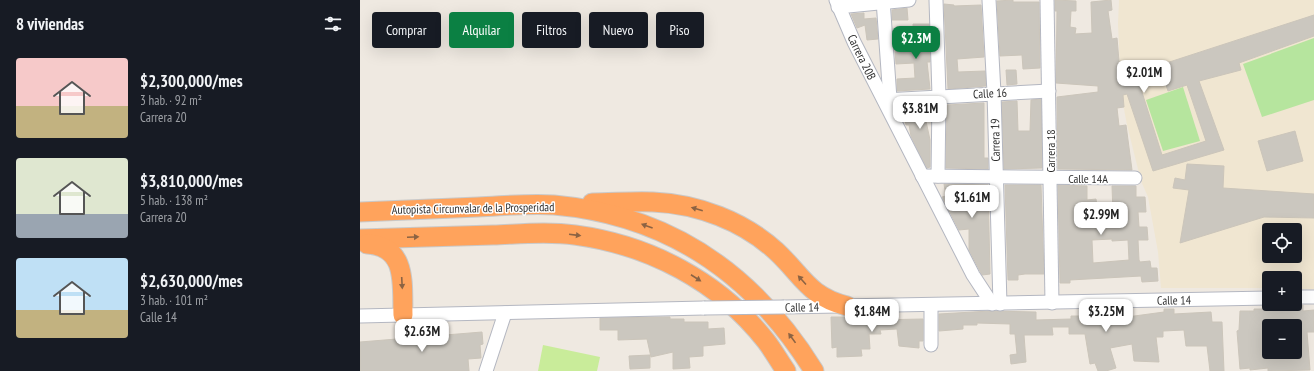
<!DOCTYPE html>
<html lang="es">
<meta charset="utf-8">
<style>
body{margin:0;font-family:"PT Sans Narrow",sans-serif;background:#242831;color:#f1f3f6;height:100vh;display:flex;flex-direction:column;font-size:15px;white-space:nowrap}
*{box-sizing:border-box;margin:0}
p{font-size:13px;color:#9ea1a6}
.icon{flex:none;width:22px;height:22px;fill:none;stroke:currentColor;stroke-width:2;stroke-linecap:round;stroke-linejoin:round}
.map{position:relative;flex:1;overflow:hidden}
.drawer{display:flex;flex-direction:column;background:#171b24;width:360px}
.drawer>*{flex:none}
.hud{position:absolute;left:12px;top:12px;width:380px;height:36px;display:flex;gap:8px}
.buttons{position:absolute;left:902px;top:223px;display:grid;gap:8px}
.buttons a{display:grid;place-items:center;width:40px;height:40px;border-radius:4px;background:#171b24;box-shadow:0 4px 16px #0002;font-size:20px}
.price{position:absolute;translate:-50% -34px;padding:0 9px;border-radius:8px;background:#fff;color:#222;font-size:13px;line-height:26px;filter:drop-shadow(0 1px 2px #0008)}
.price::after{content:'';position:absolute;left:50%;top:24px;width:12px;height:9px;margin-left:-6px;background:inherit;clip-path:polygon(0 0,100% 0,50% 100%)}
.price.selected{background:#0b8043;color:#fff}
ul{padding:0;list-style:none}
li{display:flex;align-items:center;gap:12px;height:100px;padding:0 16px}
li span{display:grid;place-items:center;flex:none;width:112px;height:80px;border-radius:4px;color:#555}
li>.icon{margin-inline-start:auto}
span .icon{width:48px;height:48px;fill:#fffc;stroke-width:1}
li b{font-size:17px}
h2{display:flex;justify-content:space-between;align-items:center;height:48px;padding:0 16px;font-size:17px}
.pill{padding:0 14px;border-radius:4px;background:#171b24;box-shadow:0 4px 16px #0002;font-size:14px;line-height:36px}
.pill.selected{background:#0b8043;color:#fff}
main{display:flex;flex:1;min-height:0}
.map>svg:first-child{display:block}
.education{fill:#f0e6d1;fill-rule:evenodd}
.green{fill:#b6e59e}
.pitch{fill:#c9ec9a}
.building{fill:#cbc7bf;stroke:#cbc5ba;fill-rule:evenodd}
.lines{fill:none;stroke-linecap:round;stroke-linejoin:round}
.minor-casing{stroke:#b4b7c1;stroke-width:15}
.highway-casing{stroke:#c9c9c9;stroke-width:21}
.minor{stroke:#fff;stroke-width:13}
.highway{stroke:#ffa35c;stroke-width:19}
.minor-bridge-casing{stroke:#b4b7c1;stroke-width:15;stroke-linecap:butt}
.minor-bridge{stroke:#fff;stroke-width:13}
.oneway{fill:#8c6343}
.labels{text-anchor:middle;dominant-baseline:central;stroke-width:3;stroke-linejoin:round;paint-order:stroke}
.street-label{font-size:12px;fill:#2e2e2e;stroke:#fff}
</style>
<main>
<section class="drawer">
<h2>8 viviendas<svg class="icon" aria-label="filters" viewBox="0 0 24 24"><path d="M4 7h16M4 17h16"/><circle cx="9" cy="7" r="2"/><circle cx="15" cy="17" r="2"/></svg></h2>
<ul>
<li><span style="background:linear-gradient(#f6c9c9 60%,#c2b280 0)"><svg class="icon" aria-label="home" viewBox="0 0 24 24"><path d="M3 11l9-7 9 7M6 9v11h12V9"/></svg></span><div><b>$2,300,000/mes</b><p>3 hab. · 92 m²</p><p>Carrera 20</p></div></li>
<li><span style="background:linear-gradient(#dfe7d0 70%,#9aa5b1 0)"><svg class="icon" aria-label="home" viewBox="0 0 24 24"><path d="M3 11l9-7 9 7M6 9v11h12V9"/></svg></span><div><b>$3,810,000/mes</b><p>5 hab. · 138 m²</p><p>Carrera 20</p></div></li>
<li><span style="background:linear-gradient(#bfe0f5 65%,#c2b280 0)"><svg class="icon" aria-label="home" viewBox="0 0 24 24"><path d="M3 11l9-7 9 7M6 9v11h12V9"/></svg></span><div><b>$2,630,000/mes</b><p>3 hab. · 101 m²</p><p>Calle 14</p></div></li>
</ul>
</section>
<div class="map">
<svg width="954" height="371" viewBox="0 0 954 371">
<rect width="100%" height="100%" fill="#efe9e1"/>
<path class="education" d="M759 0H954V289H935V278H909V288H801L798 252 788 197 781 181 767 125 761 93 758 24ZM909 230H935V256H909Z"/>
<g class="green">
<path d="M954 38V100L902 117 883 64Z"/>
<path d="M823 87 840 141 803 151 786 100Z"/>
</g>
<path class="pitch" d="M183 345 240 357 237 371H178Z"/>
<g class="building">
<path d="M653 0V2H679L680 68 663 69 662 55 640 56 637 1Z"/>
<path d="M695 0 716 1V11H711L710 27 716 28 715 34 732 33 731 2 751 0 752 10 748 11 752 39 757 38 760 73 793 64 794 67 954 15V36L879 63 881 70 839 81 864 150 793 171 767 94 763 95 764 107 757 108 759 126 766 125 772 170 698 169 697 97 738 92V86L696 83 697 11H695ZM804 79 808 91 827 85 846 141 802 155 780 86Z"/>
<path d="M584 4 594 5V6L621 5 624 57 597 59 598 72 625 71 626 86 588 89Z"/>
<path d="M547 8 548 20H532V10Z"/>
<path d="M504 13V19L516 18 518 39 507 40 505 25 497 28 491 14Z"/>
<path d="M553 24H569L570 62H567L570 89 537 91V79L555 78 554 63 536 64 535 50 554 48Z"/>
<path d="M646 70H656L657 84 647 85Z"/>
<path d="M681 99 682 168 644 169 642 102 657 101 658 131H670L671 100Z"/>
<path d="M624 103V158H628V169L586 168 587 105Z"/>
<path d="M571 105V120L566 121 570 140V167L567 168 551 136 549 125H546L544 115 547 114 546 107Z"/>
<path d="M935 131 943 161 907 171 898 141Z"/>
<path d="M827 164 864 166 863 188 954 194V218L904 217 820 243 829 190 813 188 815 178 825 180Z"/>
<path d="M584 184 628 185 630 274 622 275 620 271 609 250V229L599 230 582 197 586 196Z"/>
<path d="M645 185H681L684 274H665L658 275V280H648Z"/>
<path d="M698 185 727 186V200L736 199 738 214 753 213 752 186H776V197H785L786 212H778L779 227H787L788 240H778L779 260 780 262 790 261 791 268H797L798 281 782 282 781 276 710 280V283H700ZM752 239V241L768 240 769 260 733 263 732 240Z"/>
<path d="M943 305V311L954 310V332H947L950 370 908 371V368L890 370V368L880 369 877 331 879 330 880 311H894V309H906V307ZM909 326H935L937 352H909Z"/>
<path d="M804 309H814V314L851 312 852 322H862L864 371H850L847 346H826L824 330 803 331V337H796L799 362 774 361 772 344 750 348 756 368 746 371H738L735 363 730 364 725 334H709V327H692L693 335H664L666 362 651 364 650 355 657 354 655 334H650V324L617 323V325H603V329L579 331V314L630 311 676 312V320L711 319V316H720L721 323 766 314 767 317 804 312Z"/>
<path d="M504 314H513L514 320 563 319V341H559V348L539 346 537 329 520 330 521 334H509L510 349H501L502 356 477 357V347L472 348 471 317H488L489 320H505Z"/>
<path d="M310 317V319H324V322H348V329L364 328 365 344 343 346V356L329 357 330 368 313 369V352L291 357 287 339 258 340V330H240V318Z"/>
<path d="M122 332 123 344 120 345 121 358 108 359 109 371H0V342Z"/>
<path d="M290 355V368L270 369 269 356Z"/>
</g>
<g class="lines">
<defs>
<g id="minor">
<path d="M476 0 494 42 613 275 632 304"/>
<path d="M523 0 530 99"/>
<path d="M576 0 579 96 578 176"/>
<path d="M629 0 634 93 640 304"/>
<path d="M687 0 692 303"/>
<path d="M478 7 549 0"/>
<path d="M524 100 689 91"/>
<path d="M562 176 775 178"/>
<path d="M935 297H954"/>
<path d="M424 307 909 298"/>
<path d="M0 316 344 308"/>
<path d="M571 345V305"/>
<path d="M126 371 145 313"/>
</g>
<g id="highway">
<path d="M232 203C252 203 273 201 293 202 338 204 383 221 416 251 443 276 448 296 487 306"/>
<path d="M0 212C39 210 79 209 118 207 143 206 169 203 194 205 309 215 394 274 454 371"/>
<path d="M0 239C44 238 89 236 133 235 160 234 188 231 215 235 289 245 359 281 406 341 413 350 419 361 426 371"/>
<path d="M7 244C48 246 42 285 43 315"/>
</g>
</defs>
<use href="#minor" class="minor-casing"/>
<use href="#highway" class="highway-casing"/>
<use href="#minor" class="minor"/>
<use href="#highway" class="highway"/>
<defs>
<path id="minor-bridge" d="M344 308 424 307"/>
</defs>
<use href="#minor-bridge" class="minor-bridge-casing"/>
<use href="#minor-bridge" class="minor-bridge"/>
</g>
<defs><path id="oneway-solid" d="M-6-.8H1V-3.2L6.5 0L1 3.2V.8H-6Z"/></defs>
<g class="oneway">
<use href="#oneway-solid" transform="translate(337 209) rotate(-164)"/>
<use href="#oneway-solid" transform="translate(287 226) rotate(-160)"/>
<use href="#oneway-solid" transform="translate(215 235) rotate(7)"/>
<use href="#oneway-solid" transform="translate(53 237) rotate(-2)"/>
<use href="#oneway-solid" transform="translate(336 278) rotate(33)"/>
<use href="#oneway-solid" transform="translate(442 280) rotate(-132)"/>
<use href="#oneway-solid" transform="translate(42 283) rotate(87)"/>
<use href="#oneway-solid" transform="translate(432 338) rotate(-126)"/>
</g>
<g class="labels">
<g class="street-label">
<text transform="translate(502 57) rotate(64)">Carrera 20B</text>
<text transform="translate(630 93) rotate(-3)">Calle 16</text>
<text transform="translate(635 140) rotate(-91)">Carrera 19</text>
<text transform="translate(690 151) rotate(-90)">Carrera 18</text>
<text x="728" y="178">Calle 14A</text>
<text transform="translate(113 208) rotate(-1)">Autopista Circunvalar de la Prosperidad</text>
<text transform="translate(814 300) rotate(-1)">Calle 14</text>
<text transform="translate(442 307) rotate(-1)">Calle 14</text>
</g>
</g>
</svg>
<div class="buttons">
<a><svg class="icon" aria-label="locate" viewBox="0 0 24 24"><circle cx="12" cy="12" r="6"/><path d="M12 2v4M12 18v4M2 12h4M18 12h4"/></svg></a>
<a>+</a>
<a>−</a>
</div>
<b class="price selected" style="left:556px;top:60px">$2.3M</b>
<b class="price" style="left:784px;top:94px">$2.01M</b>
<b class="price" style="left:560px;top:130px">$3.81M</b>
<b class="price" style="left:612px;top:219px">$1.61M</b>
<b class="price" style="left:741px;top:236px">$2.99M</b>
<b class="price" style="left:512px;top:333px">$1.84M</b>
<b class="price" style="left:746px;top:333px">$3.25M</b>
<b class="price" style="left:62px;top:353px">$2.63M</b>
<div class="hud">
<a class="pill">Comprar</a>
<a class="pill selected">Alquilar</a>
<a class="pill">Filtros</a>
<a class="pill">Nuevo</a>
<a class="pill">Piso</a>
</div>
</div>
</main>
